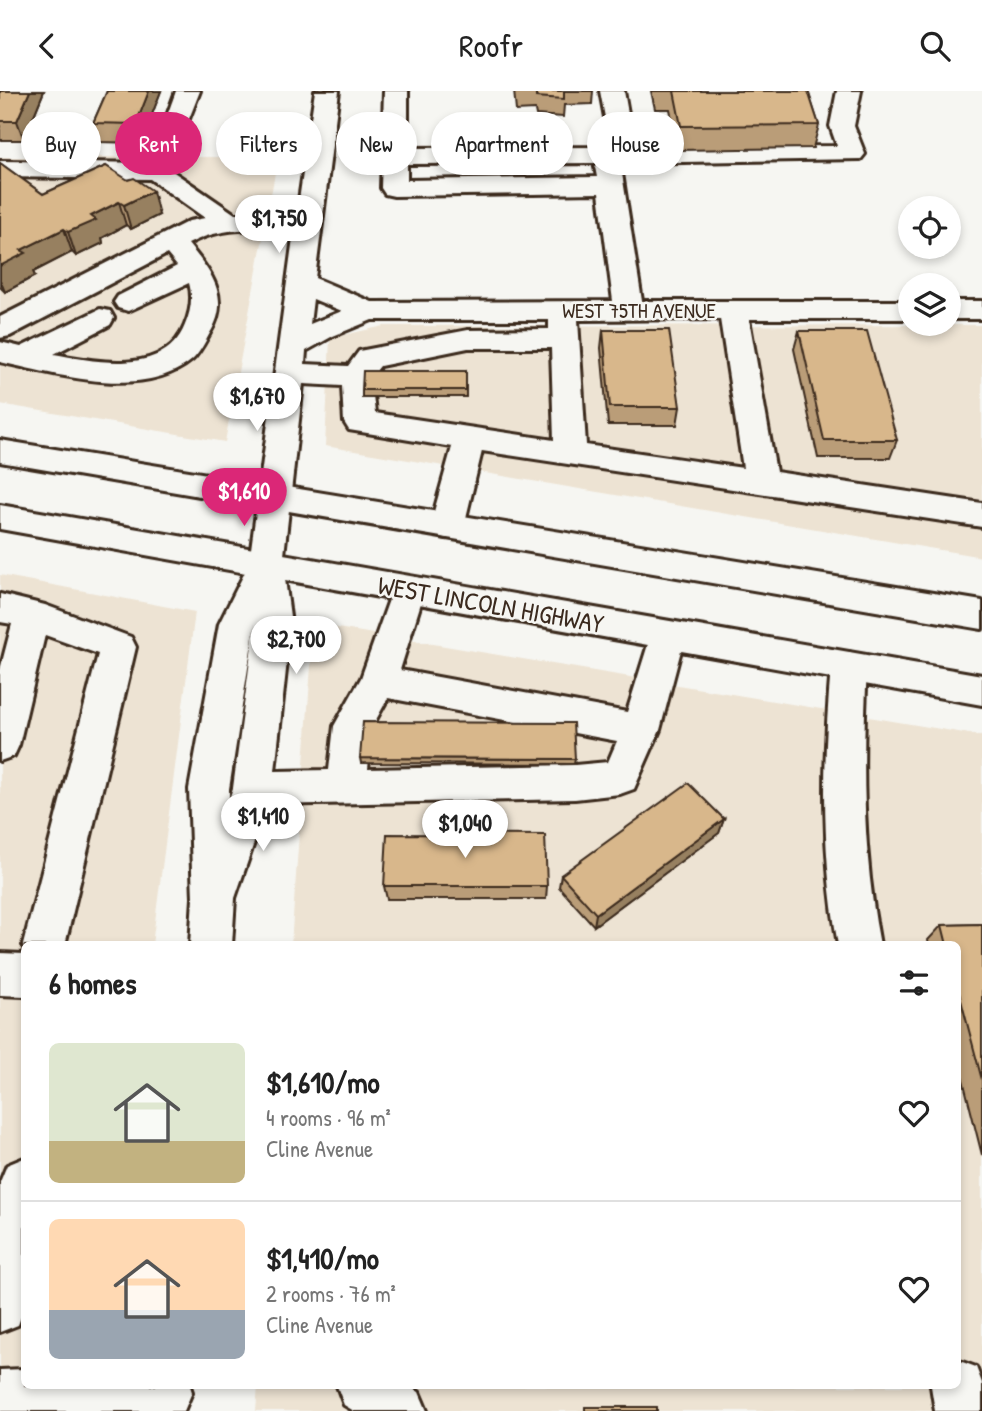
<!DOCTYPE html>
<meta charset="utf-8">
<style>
body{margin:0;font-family:"Patrick Hand",sans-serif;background:#f6f6f6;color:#222;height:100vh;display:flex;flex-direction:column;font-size:26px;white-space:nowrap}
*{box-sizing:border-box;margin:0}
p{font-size:23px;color:#767676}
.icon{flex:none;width:38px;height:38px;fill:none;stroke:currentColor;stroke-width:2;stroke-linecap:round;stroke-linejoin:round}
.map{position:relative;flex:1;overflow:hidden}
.details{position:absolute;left:21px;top:850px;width:940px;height:448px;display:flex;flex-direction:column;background:#fff;border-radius:10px;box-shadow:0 4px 10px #0003}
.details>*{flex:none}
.hud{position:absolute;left:21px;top:21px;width:942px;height:63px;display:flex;gap:14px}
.buttons{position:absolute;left:898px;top:105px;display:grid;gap:14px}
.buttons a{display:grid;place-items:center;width:63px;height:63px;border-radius:50%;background:#fff;box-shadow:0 4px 10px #0003;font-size:35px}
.price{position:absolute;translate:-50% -60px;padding:0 16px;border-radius:24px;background:#fff;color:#222;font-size:23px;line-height:46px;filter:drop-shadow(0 2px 4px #0008)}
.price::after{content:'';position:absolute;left:50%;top:42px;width:21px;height:16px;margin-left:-10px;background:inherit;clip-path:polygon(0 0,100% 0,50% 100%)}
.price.selected{background:#db2777;color:#fff}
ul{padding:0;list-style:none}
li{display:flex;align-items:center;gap:21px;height:175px;padding:0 28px}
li+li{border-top:2px solid #e0e0e0}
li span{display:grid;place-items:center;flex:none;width:196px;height:140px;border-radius:10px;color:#555}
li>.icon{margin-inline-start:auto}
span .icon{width:84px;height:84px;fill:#fffc;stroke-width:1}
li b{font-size:30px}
h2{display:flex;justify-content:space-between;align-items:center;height:84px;padding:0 28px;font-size:30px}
.pill{padding:0 24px;border-radius:32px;background:#fff;box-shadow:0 4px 10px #0003;font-size:24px;line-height:63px}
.pill.selected{background:#db2777;color:#fff}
header{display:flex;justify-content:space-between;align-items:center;height:91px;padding:0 28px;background:#fff;font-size:32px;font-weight:600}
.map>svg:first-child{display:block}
.built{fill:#ede3d3}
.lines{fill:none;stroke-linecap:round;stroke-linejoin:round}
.minor-casing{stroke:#3b2a1e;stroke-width:6}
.major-casing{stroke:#3b2a1e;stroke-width:6}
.minor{fill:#f6f6f2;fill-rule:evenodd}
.major{fill:#f6f6f2;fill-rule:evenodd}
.wall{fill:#ba9d78;stroke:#3b2a1e;stroke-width:2}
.shaded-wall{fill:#978061;stroke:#3b2a1e;stroke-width:2}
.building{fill:#d8b78b;stroke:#3b2a1e;stroke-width:2}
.labels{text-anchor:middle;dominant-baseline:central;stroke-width:5;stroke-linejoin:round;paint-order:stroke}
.far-street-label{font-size:21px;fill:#3b2a1e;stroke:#f6f6f2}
.street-label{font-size:26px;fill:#3b2a1e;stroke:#f6f6f2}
</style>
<header><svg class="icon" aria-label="back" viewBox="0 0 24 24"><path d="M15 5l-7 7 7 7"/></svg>Roofr<svg class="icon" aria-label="search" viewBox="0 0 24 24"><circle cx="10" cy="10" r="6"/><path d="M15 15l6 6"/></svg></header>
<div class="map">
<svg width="982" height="1320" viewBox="0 0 982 1320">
<rect width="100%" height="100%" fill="#f6f6f2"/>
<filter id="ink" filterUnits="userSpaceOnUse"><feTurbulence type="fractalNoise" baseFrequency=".0143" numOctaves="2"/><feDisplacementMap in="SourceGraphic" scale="14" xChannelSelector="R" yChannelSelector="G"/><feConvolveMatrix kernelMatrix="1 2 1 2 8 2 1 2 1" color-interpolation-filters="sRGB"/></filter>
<g filter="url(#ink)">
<g class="built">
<path d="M0 66H278L225 351 0 313Z"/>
<path d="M982 234V466L325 355 330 247 384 235Z"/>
<path d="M0 484 195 521 152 854H24V1295L0 1320Z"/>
<path d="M314 533 982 645V1320H256L258 1295H957V854H291Z"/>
</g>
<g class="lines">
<defs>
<g id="minor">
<path d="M176 0H200L185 38 176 40 167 38 164 33Z"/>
<path d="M315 0H339L315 187 372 211 613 210 599 102 394 105 385 103 381 97 384 0H408V57L608 56 610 53 600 0H624L634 56 837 55 830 35 837 0H861L854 35 865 63 861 68 623 72 621 76 642 210H910V228H749L776 381 982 412V436L482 360 464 435 459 444 447 447 435 444 430 435 452 356 349 339 344 331 342 295 303 293 283 473 291 533 275 680 329 679 334 635 361 587 396 489 408 486 420 489 425 499 400 579 627 621 654 534 667 530 680 534 685 544 660 639 634 698 620 703 575 708 267 714 235 807 232 854H190L193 807 189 698 219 533 249 473 294 139C256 139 223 134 188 153 210 180 232 206 210 242 205 251 199 263 192 269 142 310 56 283 0 271V251L21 256 100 218 110 220 114 227 110 234 54 263C97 271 165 285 185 234 191 220 193 206 189 192L128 220 118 217 114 211 118 205 177 175 167 163 10 245 0 247V226L189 130 205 127 150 88 0 86V70L156 72 165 75 235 123H297ZM598 72 595 76 597 86 407 89V73ZM313 208 342 220 310 233ZM720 228 743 377 586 354 578 229ZM372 229H549V238L468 239 359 260 348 275 305 273 306 260 333 245ZM468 257H551L554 349 375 322 371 286 380 275ZM255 532 233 697 229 708V698ZM388 607 617 650 608 671 575 674 368 678 372 636Z"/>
<rect x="948" y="210" width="34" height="18"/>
<path d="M0 503 45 514 131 546 136 556 65 854H24V858L23 854 98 563 45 544 19 654 14 665 0 670V579L12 533 0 531Z"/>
<path d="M849 561 862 566 867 576C862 670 862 761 880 854H838C821 761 823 670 831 576L836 566Z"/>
<path d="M0 862 24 863V905L0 904Z"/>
<path d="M24 1067V1218L18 1234 0 1241V1091L7 1074Z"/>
<path d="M957 1269 976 1276 982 1292V1320H935L931 1295H957Z"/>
<path d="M24 1278V1295H190L192 1301 184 1320H0V1279Z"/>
<path d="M337 1295H409L419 1301 427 1320H354L344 1314Z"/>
</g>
<g id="major">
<path d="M0 349 982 510V538L0 371Z"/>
<path d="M0 414 982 584V614L0 438Z"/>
</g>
</defs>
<use href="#minor" class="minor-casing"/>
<use href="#major" class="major-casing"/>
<use href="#minor" class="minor"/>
<use href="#major" class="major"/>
</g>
<g class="wall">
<path d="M0 0H44L24 49H0Z"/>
<path d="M107 0H161L141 52 98 51 93 32Z"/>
<path d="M514 0H593L592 13 564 14 563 26 536 24 535 19 516 20Z"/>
<path d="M651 0H808L819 34 813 57 678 59 670 18H655Z"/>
<path d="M0 72 43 103 106 75 159 124 131 138 126 134 102 147 103 152 76 165 72 161 33 181 35 185 5 201 0 196Z"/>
<path d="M603 239 680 316 677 334H608L601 257Z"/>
<path d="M799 240 897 349 890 367H818L794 258Z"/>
<path d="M466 280V306H362V299Z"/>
<path d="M360 667 575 668 574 673 361 672Z"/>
<path d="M724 728 719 742 594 835 559 796 561 784Z"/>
<path d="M384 795H547L546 808H387Z"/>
<path d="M982 833V1064L957 965V854H929L928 849 942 834Z"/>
</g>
<g class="shaded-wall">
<path d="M30 0H44L24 49 17 30Z"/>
<path d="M149 0H161L141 52 136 33Z"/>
<path d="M153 100 159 124 131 138 124 114Z"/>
<path d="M119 111 126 134 102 147 103 152 76 165 68 141 91 125Z"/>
<path d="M64 138 72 161 33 181 35 185 5 201 0 189V175L21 159Z"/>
<path d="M724 728 719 742 594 835 596 823Z"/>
</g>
<g class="building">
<path d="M0 0H30L17 30H0Z"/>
<path d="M107 0H149L136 33 93 32Z"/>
<path d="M516 0H564V8L536 6V1H516Z"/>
<path d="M674 0H808L819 34 681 35Z"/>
<path d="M0 72 43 103 106 75 128 89 134 87 153 100 124 114 119 111 91 125 96 129 68 141 64 138 21 159 26 162 0 175Z"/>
<path d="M603 239H669L680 316H610Z"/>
<path d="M799 240H867L897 349H824Z"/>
<path d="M363 280H466V299H362Z"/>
<path d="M363 631 573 632 575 668 360 667Z"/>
<path d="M688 692 724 728 596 823 561 784Z"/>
<path d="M387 743 545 744 547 795H384Z"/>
<path d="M982 833V989L957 894V854H947L942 834Z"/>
<rect x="585" y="1316" width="72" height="4"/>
</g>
</g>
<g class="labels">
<g class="far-street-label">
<text x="639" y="219">WEST 75TH AVENUE</text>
</g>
<g class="street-label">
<text transform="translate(491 513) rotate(10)">WEST LINCOLN HIGHWAY</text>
</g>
</g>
</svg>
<div class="buttons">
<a><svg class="icon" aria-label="locate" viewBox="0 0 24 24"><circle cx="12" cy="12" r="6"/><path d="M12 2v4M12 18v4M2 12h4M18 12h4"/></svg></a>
<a><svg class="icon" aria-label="layers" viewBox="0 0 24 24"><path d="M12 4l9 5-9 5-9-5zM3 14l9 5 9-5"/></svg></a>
</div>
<b class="price" style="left:279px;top:164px">$1,750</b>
<b class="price" style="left:257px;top:342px">$1,670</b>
<b class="price selected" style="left:244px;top:437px">$1,610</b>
<b class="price" style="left:296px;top:585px">$2,700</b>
<b class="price" style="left:263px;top:762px">$1,410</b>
<b class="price" style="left:465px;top:769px">$1,040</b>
<div class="hud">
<a class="pill">Buy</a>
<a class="pill selected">Rent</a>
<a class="pill">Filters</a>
<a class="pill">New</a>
<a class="pill">Apartment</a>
<a class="pill">House</a>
</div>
<section class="details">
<h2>6 homes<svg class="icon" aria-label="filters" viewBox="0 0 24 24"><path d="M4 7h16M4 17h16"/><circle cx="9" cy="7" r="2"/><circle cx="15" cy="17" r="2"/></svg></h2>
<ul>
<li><span style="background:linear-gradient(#dfe7d0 70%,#c2b280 0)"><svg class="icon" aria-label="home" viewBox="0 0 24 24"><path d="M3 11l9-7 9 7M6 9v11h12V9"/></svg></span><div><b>$1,610/mo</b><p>4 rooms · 96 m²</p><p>Cline Avenue</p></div><svg class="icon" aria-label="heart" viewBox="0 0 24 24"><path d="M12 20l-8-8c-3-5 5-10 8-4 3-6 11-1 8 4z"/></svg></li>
<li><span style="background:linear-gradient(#ffd9b3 65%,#9aa5b1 0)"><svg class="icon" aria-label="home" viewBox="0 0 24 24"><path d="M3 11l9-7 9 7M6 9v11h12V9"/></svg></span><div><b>$1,410/mo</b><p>2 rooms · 76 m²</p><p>Cline Avenue</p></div><svg class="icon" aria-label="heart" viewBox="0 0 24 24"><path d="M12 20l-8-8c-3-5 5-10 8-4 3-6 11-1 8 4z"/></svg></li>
</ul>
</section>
</div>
